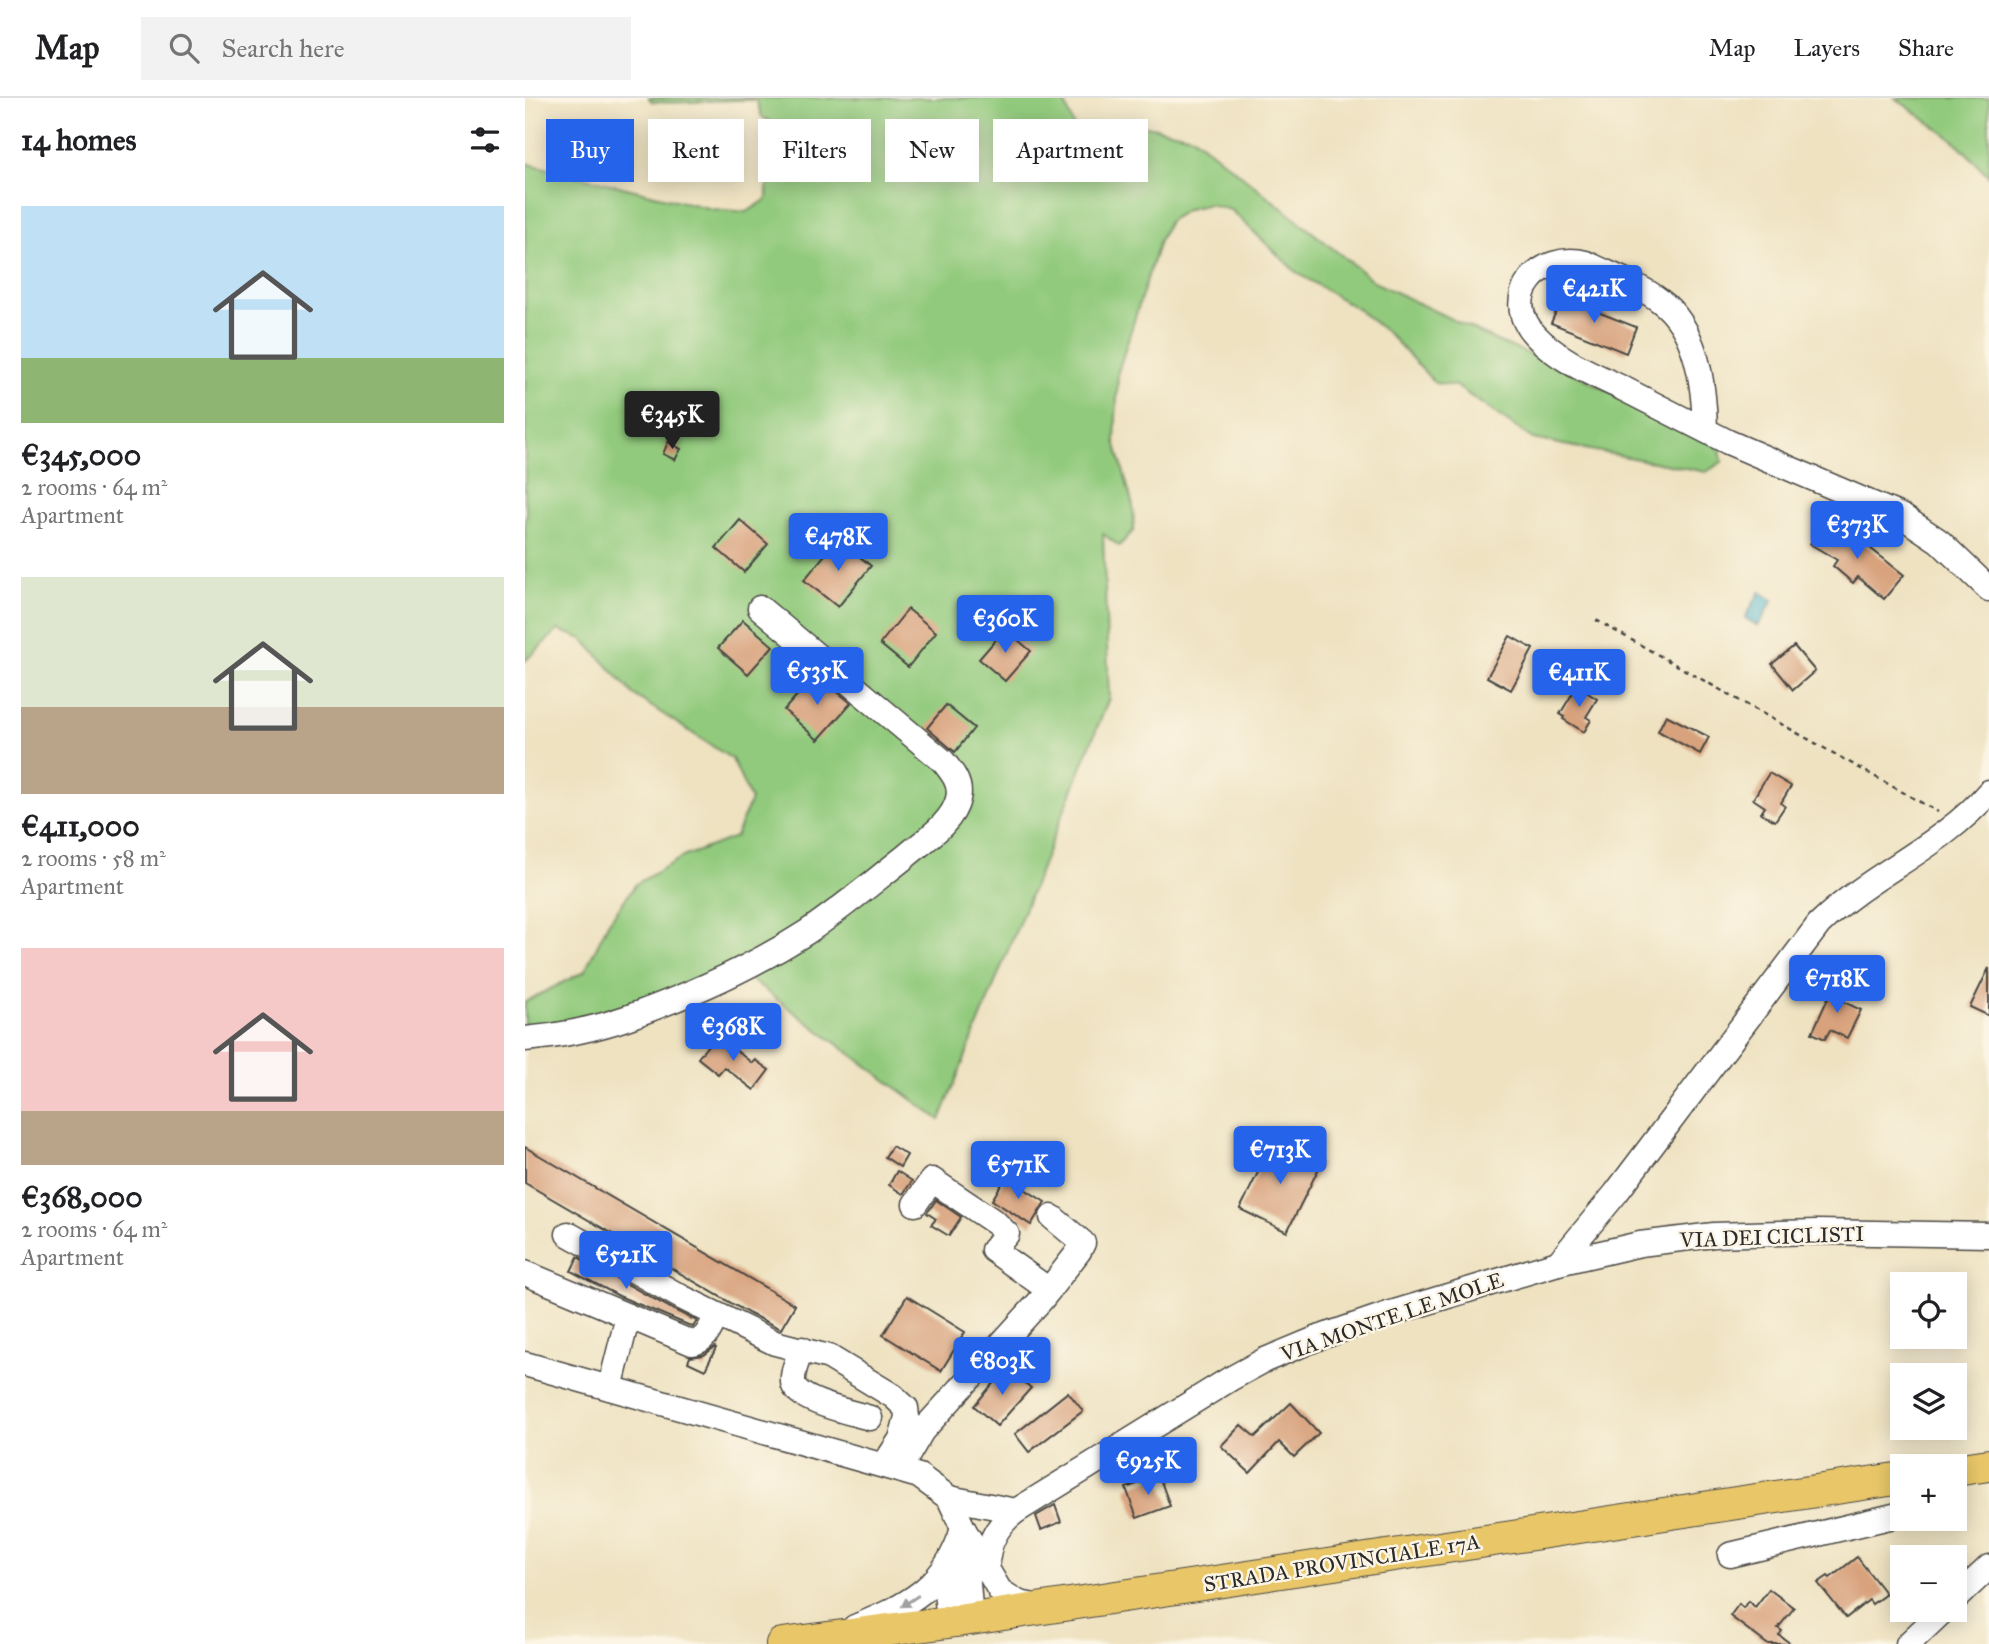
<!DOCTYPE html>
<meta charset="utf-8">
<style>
body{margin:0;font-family:"IM FELL Great Primer",serif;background:#f2f2f2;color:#202124;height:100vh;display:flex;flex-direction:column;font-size:26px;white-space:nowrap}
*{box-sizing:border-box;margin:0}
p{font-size:23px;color:#757577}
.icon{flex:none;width:38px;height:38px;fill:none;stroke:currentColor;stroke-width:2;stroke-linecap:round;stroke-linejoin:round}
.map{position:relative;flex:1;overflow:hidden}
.details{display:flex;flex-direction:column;background:#fff;width:525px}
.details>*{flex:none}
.top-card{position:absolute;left:21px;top:21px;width:665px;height:63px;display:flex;gap:14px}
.controls{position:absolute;left:1365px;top:1174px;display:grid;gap:14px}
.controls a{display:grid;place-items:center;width:77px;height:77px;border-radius:0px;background:#fff;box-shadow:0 4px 18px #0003;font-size:35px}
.price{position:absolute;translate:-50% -60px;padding:0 16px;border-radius:7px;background:#2563eb;color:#fff;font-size:23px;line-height:46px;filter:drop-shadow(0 2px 4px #0008)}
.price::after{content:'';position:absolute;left:50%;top:42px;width:21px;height:16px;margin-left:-10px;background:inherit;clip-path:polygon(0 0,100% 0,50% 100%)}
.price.current{background:#222;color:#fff}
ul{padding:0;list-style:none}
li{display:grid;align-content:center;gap:14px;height:371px;padding:0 21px}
li span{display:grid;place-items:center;height:217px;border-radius:0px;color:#555}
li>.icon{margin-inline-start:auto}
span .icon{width:126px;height:126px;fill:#fffc;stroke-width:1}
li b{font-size:30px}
h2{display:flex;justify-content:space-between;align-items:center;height:84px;padding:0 21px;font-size:30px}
.pill{padding:0 24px;border-radius:0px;background:#fff;box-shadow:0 4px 18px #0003;font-size:24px;line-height:63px}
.pill.current{background:#2563eb;color:#fff}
header{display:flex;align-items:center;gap:42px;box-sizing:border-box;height:98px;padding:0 35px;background:#fff;border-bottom:2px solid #e0e0e0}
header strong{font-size:33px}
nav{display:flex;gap:38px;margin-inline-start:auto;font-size:24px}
.search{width:490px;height:63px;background:#f2f2f2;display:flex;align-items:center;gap:18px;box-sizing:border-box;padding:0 24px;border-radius:0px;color:#757577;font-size:26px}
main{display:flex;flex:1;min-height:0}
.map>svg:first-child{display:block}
.green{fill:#92ca7d;stroke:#5e7a54;stroke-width:2}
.water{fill:#4cb2cb;stroke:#3c6e7b;stroke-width:2}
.building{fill:#d8a27d}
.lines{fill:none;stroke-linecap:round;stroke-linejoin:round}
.minor-casing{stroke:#484642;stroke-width:27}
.major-casing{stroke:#484642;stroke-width:34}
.path{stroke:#484642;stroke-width:2.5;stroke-dasharray:5 5;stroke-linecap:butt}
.minor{stroke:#fff;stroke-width:24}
.major{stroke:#e9c769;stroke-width:32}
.oneway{fill:#a0a0a0}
.labels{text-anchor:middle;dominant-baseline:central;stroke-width:5;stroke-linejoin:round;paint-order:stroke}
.street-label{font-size:21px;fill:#2b2b2b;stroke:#fcf5e5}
</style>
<header>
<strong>Map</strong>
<div class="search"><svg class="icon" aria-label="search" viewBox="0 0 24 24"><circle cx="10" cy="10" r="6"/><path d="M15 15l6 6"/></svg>Search here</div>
<nav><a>Map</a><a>Layers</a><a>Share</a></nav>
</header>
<main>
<section class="details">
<h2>14 homes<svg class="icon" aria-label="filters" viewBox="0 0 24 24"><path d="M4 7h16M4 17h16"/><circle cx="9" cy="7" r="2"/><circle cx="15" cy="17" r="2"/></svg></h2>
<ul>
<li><span style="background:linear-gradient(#bfe0f5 70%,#8fb573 0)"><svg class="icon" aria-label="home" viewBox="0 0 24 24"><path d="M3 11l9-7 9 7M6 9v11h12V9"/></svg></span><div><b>€345,000</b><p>2 rooms · 64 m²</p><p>Apartment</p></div></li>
<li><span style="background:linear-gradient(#dfe7d0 60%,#b9a48a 0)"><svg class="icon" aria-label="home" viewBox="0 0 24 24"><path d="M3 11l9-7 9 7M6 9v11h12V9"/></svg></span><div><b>€411,000</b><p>2 rooms · 58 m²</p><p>Apartment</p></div></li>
<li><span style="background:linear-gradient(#f6c9c9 75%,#b9a48a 0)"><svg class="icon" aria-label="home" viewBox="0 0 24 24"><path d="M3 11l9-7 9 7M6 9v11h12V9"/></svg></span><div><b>€368,000</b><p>2 rooms · 64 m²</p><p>Apartment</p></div></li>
</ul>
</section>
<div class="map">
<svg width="1464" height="1546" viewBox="0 0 1464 1546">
<rect width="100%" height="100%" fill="#fcf5e5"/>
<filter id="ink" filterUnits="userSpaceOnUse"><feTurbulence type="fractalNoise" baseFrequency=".0143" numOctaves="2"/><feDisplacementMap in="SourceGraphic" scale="14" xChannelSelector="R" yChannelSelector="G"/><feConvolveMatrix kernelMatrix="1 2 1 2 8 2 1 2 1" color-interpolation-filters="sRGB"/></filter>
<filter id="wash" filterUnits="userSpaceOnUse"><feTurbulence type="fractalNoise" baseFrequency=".00686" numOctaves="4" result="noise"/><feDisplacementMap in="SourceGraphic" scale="28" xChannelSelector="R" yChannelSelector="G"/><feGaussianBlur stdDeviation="1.57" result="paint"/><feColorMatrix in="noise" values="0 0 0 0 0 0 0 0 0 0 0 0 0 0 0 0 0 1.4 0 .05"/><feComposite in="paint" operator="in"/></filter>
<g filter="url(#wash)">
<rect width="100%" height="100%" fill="#eee2c1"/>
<g class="green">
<path d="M124 0H538L553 39 622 28 667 38 851 185 974 244 1039 270 1195 350 1197 364 1181 374 1008 341 931 288 910 285 865 237 831 210 771 174 706 112 684 106 663 111 644 123 634 143 593 274 590 343 608 408 609 432 594 448 578 436 584 600 415 1022 219 877 119 909 0 935V904L60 873 83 825 111 786 158 759 210 739 226 702 207 661 109 597 58 541 33 532 0 563V420L2 417 0 403V65L187 111 222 114 242 101 243 48 263 40V33L237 19 231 2C197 1 162 6 127 4Z"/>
<path d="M1370 0H1464V78L1430 43Z"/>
</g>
<path class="water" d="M1235 494 1248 502 1233 528 1220 520Z"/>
<g id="blocks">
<g class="building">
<path d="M1037 200 1111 229 1101 255 1026 225Z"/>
<path d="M143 344 156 351 150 362 138 356Z"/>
<path d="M215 422 243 446 219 474 191 450Z"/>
<path d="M1297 425 1328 443 1331 439 1379 477 1359 501 1333 479 1328 485 1308 468 1312 462 1285 446Z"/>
<path d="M313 441 346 468 313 509 279 482Z"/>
<path d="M383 511 411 534 383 569 355 546Z"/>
<path d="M218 522 248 548 223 576 193 550Z"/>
<path d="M480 531 506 553 480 583 454 561Z"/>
<path d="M985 538 1008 551 986 592 962 579Z"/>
<path d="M1269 548 1290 573 1268 592 1247 566Z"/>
<path d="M291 576 326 605 293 642 259 612Z"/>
<path d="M1052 588 1072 601 1061 619 1066 622 1059 634 1038 621 1039 619 1035 616Z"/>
<path d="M421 607 449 630 430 654 402 630Z"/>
<path d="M1141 617 1184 639 1175 656 1133 633Z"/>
<path d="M1244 675 1266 688 1256 705 1260 708 1250 723 1236 715 1240 709 1228 701Z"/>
<path d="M1464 870V918L1445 909Z"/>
<path d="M1309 887 1323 895 1319 904 1336 912 1322 940 1305 932 1300 941 1287 935Z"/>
<path d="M191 937 227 965 230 962 244 972 229 992 199 969 193 976 173 960Z"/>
<path d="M749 1042 796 1066 762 1134 715 1111Z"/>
<path d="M367 1048 382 1057 375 1069 360 1059Z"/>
<path d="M0 1049 270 1207 256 1231 225 1216 0 1085Z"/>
<path d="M372 1073 387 1083 378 1096 364 1087Z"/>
<path d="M481 1079 520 1104 506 1127 467 1102Z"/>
<path d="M411 1102 436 1119 424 1138 406 1127 411 1121 402 1115Z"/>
<path d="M53 1159 151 1213 172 1223 168 1229 94 1198 46 1173Z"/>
<path d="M382 1198 440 1234 416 1273 358 1237Z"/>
<path d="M190 1249 191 1250 180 1272 163 1264 165 1259 179 1257Z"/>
<path d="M482 1269 506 1290 472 1328 449 1308Z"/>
<path d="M543 1294 558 1313 504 1354 490 1336Z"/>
<path d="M766 1305 794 1335 769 1359 754 1344 725 1375 696 1348 716 1327 730 1339Z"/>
<path d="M634 1378 645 1408 612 1420 601 1390Z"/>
<path d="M530 1407 536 1424 516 1432 511 1418Z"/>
<path d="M1332 1459 1361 1496 1347 1506 1344 1502 1321 1520 1293 1485 1303 1478 1305 1480Z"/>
<path d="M1244 1491 1269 1510 1253 1530 1257 1533 1254 1537 1266 1546H1242L1205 1518 1214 1506 1218 1510 1223 1503 1230 1509Z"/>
</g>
</g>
</g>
<g filter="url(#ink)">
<use href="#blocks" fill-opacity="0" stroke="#484642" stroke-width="2"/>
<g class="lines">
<defs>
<g id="minor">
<path d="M1180 332C1179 288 1173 230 1134 202 1113 186 1085 177 1061 165 1015 153 974 199 1010 237 1033 262 1067 276 1097 290 1132 308 1167 326 1203 344L1378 419 1414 443 1464 491"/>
<path d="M0 941C36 938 70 931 104 919 165 897 228 869 282 834 316 811 348 784 380 759 397 744 428 725 433 701 437 686 427 674 418 663L235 510"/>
<path d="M390 1106 407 1082 471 1125 482 1136 468 1152 524 1192"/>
<path d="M43 1136 158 1200 250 1245 304 1259 368 1298 381 1310 382 1319 376 1341 359 1367"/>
<path d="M1033 1165 1091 1095 1294 826C1346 775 1416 750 1464 694"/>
<path d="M0 1175 103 1218 85 1290"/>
<path d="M103 1218 167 1245C182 1243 186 1228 192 1217"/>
<path d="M277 1251C273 1261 267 1273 268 1284 269 1303 329 1315 345 1320"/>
<path d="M0 1266 394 1378 424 1400 438 1430 475 1493 494 1505 515 1509"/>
<path d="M380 1362 397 1333 517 1201 554 1153 558 1145 527 1119"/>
<path d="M424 1400 491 1413"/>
<path d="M439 1438 446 1521"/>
<path d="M1205 1457 1377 1416"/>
<path d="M419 1472 424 1524"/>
<path d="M462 1473C461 1447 471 1428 491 1413L705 1281 740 1262 793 1240 863 1216 1033 1165 1115 1146 1189 1137 1292 1134 1464 1137"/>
<path d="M1430 1501 1464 1469"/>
<path d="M330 1529C382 1508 422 1488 438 1430"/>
<path d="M1383 1546 1419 1512"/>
</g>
<g id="major">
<path d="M1430 1372 1464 1367"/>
<path d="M257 1546 446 1521 1377 1380"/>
</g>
</defs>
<use href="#minor" class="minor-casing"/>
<use href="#major" class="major-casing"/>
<path class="path" d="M1071 522 1413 714"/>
<use href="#minor" class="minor"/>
<use href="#major" class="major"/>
</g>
<defs><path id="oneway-solid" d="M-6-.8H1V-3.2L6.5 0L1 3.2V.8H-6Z" transform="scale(1.75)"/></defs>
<use class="oneway" href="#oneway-solid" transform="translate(385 1503) rotate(147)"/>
</g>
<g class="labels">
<g class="street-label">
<text transform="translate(1247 1139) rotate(-2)">VIA DEI CICLISTI</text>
<text transform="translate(867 1219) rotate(-19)">VIA MONTE LE MOLE</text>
<text transform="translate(817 1465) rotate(-9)">STRADA PROVINCIALE 17A</text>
</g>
</g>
</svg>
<div class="controls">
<a><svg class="icon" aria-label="locate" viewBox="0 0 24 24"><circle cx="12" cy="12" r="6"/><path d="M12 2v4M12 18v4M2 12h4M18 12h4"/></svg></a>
<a><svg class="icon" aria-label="layers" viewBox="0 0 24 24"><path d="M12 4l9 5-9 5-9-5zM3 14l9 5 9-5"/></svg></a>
<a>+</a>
<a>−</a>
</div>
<b class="price" style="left:1069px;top:227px">€421K</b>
<b class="price current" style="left:147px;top:353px">€345K</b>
<b class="price" style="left:1332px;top:463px">€373K</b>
<b class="price" style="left:313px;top:475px">€478K</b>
<b class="price" style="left:480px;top:557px">€360K</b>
<b class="price" style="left:292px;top:609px">€535K</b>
<b class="price" style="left:1054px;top:611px">€411K</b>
<b class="price" style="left:1312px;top:917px">€718K</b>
<b class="price" style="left:208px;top:965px">€368K</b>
<b class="price" style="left:755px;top:1088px">€713K</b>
<b class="price" style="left:493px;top:1103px">€571K</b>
<b class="price" style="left:101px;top:1193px">€521K</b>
<b class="price" style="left:477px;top:1299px">€803K</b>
<b class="price" style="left:623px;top:1399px">€925K</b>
<div class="top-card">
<a class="pill current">Buy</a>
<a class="pill">Rent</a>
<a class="pill">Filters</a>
<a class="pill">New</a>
<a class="pill">Apartment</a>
</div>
</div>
</main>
